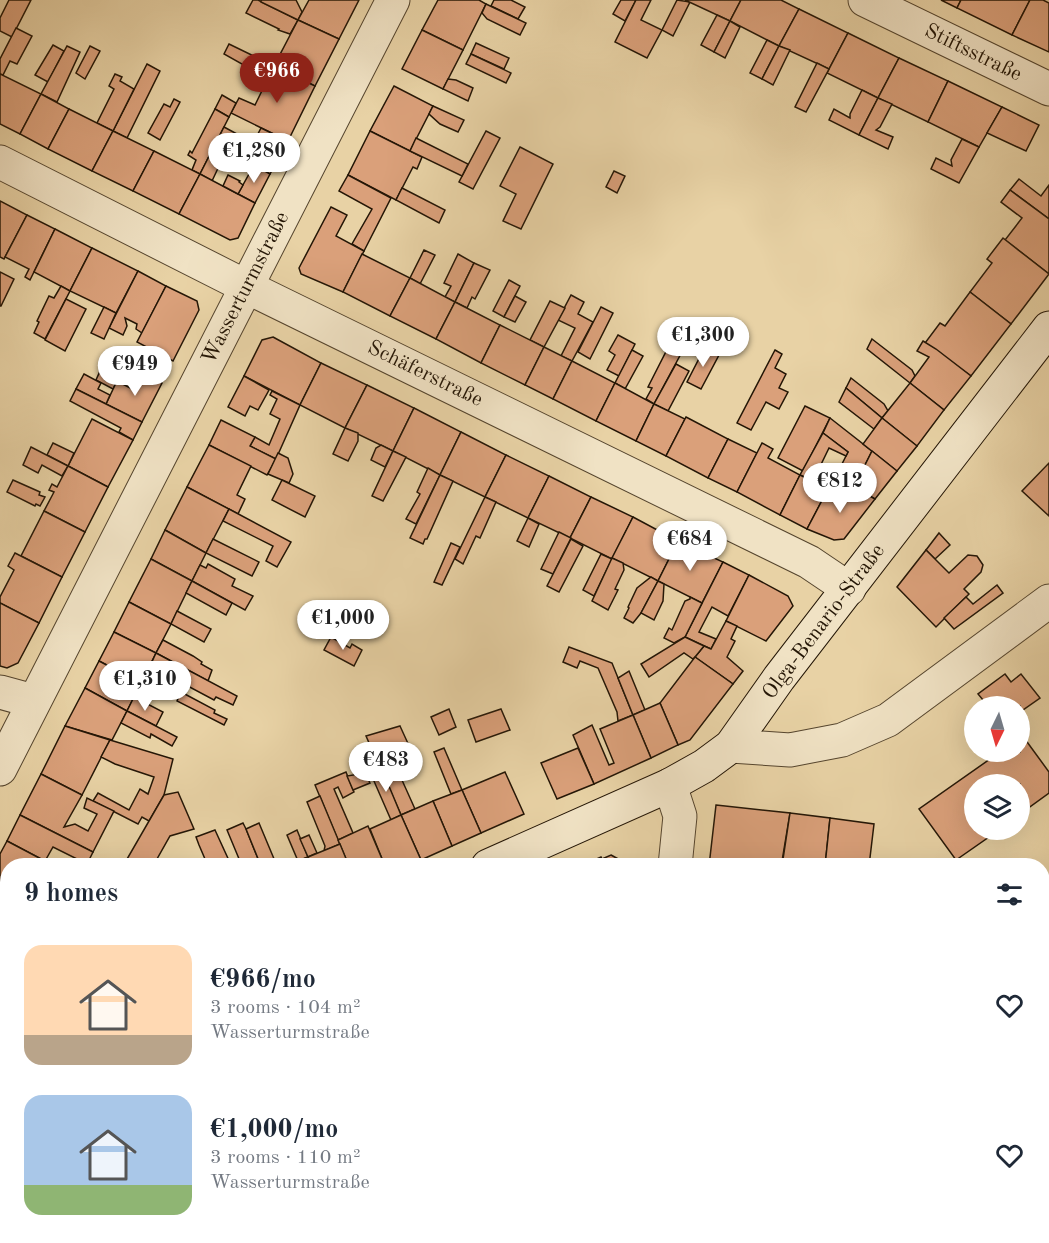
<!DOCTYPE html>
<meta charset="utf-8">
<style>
body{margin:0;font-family:"Old Standard TT",serif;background:#f6f6f7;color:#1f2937;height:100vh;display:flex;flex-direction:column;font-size:22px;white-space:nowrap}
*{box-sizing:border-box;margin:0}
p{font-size:20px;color:#747a83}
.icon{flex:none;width:33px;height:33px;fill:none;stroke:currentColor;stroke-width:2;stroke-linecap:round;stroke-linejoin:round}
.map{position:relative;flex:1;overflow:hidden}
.drawer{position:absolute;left:0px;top:858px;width:1050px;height:386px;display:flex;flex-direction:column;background:#fff;border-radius:24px 24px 0 0;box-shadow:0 6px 24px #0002}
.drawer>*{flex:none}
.needle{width:39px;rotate:185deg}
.controls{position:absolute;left:964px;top:696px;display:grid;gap:12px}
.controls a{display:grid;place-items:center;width:66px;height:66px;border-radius:50%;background:#fff;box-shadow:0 6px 24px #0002;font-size:30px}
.price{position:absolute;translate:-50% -51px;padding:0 14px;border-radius:21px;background:#fff;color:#222;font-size:20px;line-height:39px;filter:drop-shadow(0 2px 3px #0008)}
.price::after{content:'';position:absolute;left:50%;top:36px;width:18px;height:14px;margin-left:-9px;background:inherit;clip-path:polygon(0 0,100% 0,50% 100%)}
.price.selected{background:#8f2418;color:#fff}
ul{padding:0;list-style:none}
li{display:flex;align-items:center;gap:18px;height:150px;padding:0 24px}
li span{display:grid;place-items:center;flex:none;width:168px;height:120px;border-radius:18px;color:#555}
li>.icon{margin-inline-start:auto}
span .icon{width:72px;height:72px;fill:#fffc;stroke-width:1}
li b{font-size:26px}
h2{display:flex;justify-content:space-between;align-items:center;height:72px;padding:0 24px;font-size:26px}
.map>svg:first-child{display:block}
.building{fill:#daa07a;stroke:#241606;stroke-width:1.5}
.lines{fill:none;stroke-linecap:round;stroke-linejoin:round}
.street-casing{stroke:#55452e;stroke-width:35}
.secondary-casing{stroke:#241606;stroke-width:35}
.street{stroke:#f0e2c4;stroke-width:33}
.secondary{stroke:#f0e2c4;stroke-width:33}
.labels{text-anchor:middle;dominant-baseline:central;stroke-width:6;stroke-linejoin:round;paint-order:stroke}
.street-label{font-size:21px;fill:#241606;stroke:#f0e2c4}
</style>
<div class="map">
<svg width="1049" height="1243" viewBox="0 0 1049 1243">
<rect width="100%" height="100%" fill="#e8d2a5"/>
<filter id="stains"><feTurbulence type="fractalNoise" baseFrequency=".00333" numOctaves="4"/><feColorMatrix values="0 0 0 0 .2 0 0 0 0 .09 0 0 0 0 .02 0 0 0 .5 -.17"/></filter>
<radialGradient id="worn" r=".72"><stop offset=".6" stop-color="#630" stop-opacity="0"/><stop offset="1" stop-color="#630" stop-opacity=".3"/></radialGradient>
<g class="building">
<path d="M9 0H31L12 37 0 31V18Z"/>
<path d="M253 0H258L298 20 290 34 278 30 279 29 246 13Z"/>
<path d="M261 0H296L302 12 298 20 261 2Z"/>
<path d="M309 0H359L339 39 298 20Z"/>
<path d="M438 0H479L486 4 463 50 422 30Z"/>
<path d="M494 0H511L525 7 518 19 491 6Z"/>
<path d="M621 0H636L625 21 613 14Z"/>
<path d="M636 0H651L641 20 662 30 647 58 615 42Z"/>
<path d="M677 0 690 2 673 36 662 30Z"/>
<path d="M685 0H741L730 21Z"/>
<path d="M741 0H781L799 9 779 46 730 21Z"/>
<path d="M941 0H961L957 8Z"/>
<path d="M961 0H1030L1012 35 957 8Z"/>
<path d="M1030 0H1043L1049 3V52L1012 35Z"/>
<path d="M486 4 526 23 520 35 487 19 482 13Z"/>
<path d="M799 9 848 33 829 69 779 46Z"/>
<path d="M717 15 730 21 714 52 701 45Z"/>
<path d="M298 20 339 39 315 86 274 66Z"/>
<path d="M730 21 740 27 725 58 714 52Z"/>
<path d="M16 28 32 36 17 64 10 61 3 75 0 74V59Z"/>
<path d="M422 30 463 50 443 89 402 69Z"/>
<path d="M848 33 899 58 878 98 827 73Z"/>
<path d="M767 40 779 46 762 79 750 73Z"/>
<path d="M476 43 509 58 504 69 471 54Z"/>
<path d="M229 44 264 61 258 73 224 54Z"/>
<path d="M53 45 64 51 48 82 35 75Z"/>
<path d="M67 46 80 52 57 102 41 94Z"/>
<path d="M90 46 100 51 85 79 76 73Z"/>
<path d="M779 46 790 50 773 85 762 79Z"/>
<path d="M471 54 511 73 506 83 466 64Z"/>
<path d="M899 58 948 81 928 122 878 98Z"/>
<path d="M817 63 829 69 806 112 795 107Z"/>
<path d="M147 64 160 71 127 138 113 131Z"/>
<path d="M274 66 315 86 288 141 231 113 239 98 255 105Z"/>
<path d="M0 74 41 94 20 134 0 124Z"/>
<path d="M115 74 122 77 120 81 134 89 113 131 97 123 114 89 109 86Z"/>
<path d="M448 79 456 80 473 88 468 101 443 89Z"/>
<path d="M948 81 1002 107 979 147 928 122Z"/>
<path d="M394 86 433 106 410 151 370 131Z"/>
<path d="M862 90 878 98 859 135 829 120 834 109 850 118V114Z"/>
<path d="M41 94 69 109 48 149 20 134Z"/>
<path d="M222 95 236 103 229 117 215 109Z"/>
<path d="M878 98 892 104 880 127 876 130 893 137 888 149 859 135Z"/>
<path d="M174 99 180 102 160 140 148 133 164 104 170 107Z"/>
<path d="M433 106 464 120 458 132 440 124 429 114Z"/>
<path d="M1002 107 1039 125 1026 151 987 133Z"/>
<path d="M69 109 113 131 92 171 48 149Z"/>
<path d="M215 109 229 117 200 174 192 170 196 160 188 155 190 151 192 153Z"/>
<path d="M224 127 239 135 223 166 220 164 212 181 200 174Z"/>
<path d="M261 128 288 141 270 174 244 161Z"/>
<path d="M113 131 154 151 133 191 92 171Z"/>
<path d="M370 131 422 157 417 169 413 167 396 200 348 175Z"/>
<path d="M486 131 500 138 473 189 459 182Z"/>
<path d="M416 138 468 164 462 176 410 151Z"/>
<path d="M962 139 979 147 959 183 931 169 936 158 952 166 951 160Z"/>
<path d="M520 147 553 164 521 229 503 221 516 194 500 186Z"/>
<path d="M154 151 200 174 179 214 133 191Z"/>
<path d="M254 165 270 174 255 203 238 194Z"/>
<path d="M614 171 625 176 617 193 606 187Z"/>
<path d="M200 174 255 203 238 238 230 240 179 214Z"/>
<path d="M228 175 240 181 239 182 243 185 238 194 223 186Z"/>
<path d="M348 175 391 198 364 251 352 244 372 209 339 191Z"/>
<path d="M1019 179 1041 196 1049 185V219L1010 190Z"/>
<path d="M402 188 445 210 439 223 396 200Z"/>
<path d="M1010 190 1049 219V274L1005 240 1022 218 1001 202Z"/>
<path d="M0 201 27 215 4 259 0 257Z"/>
<path d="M331 207 347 215 336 236 364 251 343 292 301 274 299 268Z"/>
<path d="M27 215 55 229 30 280 25 277 29 269 5 257Z"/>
<path d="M55 229 92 248 70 291 34 272Z"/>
<path d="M1003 238 1049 274 1011 324 970 292 992 263 987 259Z"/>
<path d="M92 248 138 271 116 313 70 291Z"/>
<path d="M424 250 435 255 420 284 410 278Z"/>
<path d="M362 254 410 278 390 316 343 292Z"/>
<path d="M458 254 474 263 455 302 445 297 451 286 444 283Z"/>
<path d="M474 263 490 270 475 299 472 297 467 308 455 302Z"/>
<path d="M138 271 166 286 142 333 136 329 137 324 125 318 127 326 123 335 109 328Z"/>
<path d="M0 272 14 279 1 306H0Z"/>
<path d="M410 278 455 302 436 339 390 316Z"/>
<path d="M509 280 520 286 504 317 493 311Z"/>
<path d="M61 286 70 291 45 339 34 333 39 322 37 321 49 296 54 298Z"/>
<path d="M166 286 197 301 199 310 173 361 137 342Z"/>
<path d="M970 292 1011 324 971 376 925 343 940 323 945 326Z"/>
<path d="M571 295 584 302 578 314 593 322 572 361 561 356 575 328 558 320Z"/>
<path d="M515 296 526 302 515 322 504 317Z"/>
<path d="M66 299 86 309 65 351 45 340Z"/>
<path d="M550 301 565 308 544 347 530 340Z"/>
<path d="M455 302 500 325 481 363 436 339Z"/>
<path d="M104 307 116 313 104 339 91 333Z"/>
<path d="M601 307 613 313 590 359 578 352Z"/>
<path d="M500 325 544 347 525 385 481 363Z"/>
<path d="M678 328 691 335 654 404 646 399 652 388 648 387Z"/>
<path d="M618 335 635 344 619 376 607 370 615 355 609 351Z"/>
<path d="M273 337 321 363 300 405 244 376 262 340Z"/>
<path d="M872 339 912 370 915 376 910 383 867 349Z"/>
<path d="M923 341 936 349 971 376 944 410 910 383 929 357 917 351Z"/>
<path d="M544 347 572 361 553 399 525 385Z"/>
<path d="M705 347 719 355 701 389 687 382Z"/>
<path d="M632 350 643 356 625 389 615 383Z"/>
<path d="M775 350 782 354 775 368 786 374 779 388 788 392 779 409 766 402 751 430 737 423Z"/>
<path d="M572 361 615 383 596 421 553 399Z"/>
<path d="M321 363 367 385 345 428 300 405Z"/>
<path d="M676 364 689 371 668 411 654 404Z"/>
<path d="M101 369 119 377 113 389 96 380Z"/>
<path d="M143 373 162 383 142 422 106 404 117 381 134 390Z"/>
<path d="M84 374 101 383 98 389 110 395 106 404 76 389Z"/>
<path d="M244 376 269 390 258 410 250 406 245 416 228 407Z"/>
<path d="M851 378 884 404 888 411 882 418 846 388Z"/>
<path d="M615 383 654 404 636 441 596 421Z"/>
<path d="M910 383 944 410 917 446 882 418Z"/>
<path d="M367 385 414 408 393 451 345 428Z"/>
<path d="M846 388 882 418 874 429 839 402Z"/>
<path d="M76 389 142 422 133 440 119 432 121 428 70 401Z"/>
<path d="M272 391 300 405 276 459 250 446 255 437 269 445 280 419 270 414 277 399 270 395Z"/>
<path d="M654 404 685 419 666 456 636 441Z"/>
<path d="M805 406 830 418 803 471 778 458Z"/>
<path d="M414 408 461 432 440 475 393 451Z"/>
<path d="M686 417 728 439 708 478 666 456Z"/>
<path d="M830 418 872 451 860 475 841 466 848 452 823 433Z"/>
<path d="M882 418 917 446 897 471 863 444Z"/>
<path d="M92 419 133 440 108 487 68 466Z"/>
<path d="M221 420 255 437 250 446 276 459 267 475 209 445Z"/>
<path d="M345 428 358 433V441L348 461 333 454Z"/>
<path d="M461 432 506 455 485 497 440 475Z"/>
<path d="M823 433 848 452 846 456 829 448 813 481 800 475Z"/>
<path d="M728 439 757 453 737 492 708 478Z"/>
<path d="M53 443 74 453 68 466 47 455Z"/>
<path d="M762 443 773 449 768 458 800 475 780 515 737 492Z"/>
<path d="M209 445 251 466 237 495 245 499 238 514 187 487Z"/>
<path d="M381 445 393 451 385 467 371 460 376 448Z"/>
<path d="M31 447 68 466 62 476 42 465 38 473 23 465Z"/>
<path d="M393 451 406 457 383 501 372 496Z"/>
<path d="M872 451 897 471 875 499 854 487Z"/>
<path d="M278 453 288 458 293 474 289 483 268 474Z"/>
<path d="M506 455 549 476 528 518 485 497Z"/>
<path d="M1049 463V516L1022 491Z"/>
<path d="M68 466 108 487 85 532 44 511 54 492 49 490 52 484 57 487Z"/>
<path d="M428 468 440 475 416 524 406 519 420 494 417 492Z"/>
<path d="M440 475 453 481 427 539H425L423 544 410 538Z"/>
<path d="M800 475 828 489 807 529 780 515Z"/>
<path d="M549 476 591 497 570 538 528 518Z"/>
<path d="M13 480 40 492 39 495 45 497 40 506 36 504 35 506 7 492Z"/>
<path d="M282 480 315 496 305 517 272 500Z"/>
<path d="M187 487 229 509 206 553 165 530Z"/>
<path d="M854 487 875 499 844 539 834 540 807 529 828 489 848 499Z"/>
<path d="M485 497 496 502 480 538 476 536 463 564 455 559Z"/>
<path d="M591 497 633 517 612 559 570 538Z"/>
<path d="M229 509 291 542 277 567 266 561 273 546 223 521Z"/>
<path d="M44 511 85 532 62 577 21 556Z"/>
<path d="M633 517 678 541 658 581 612 558Z"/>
<path d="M528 518 539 524 529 547 517 541Z"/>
<path d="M165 530 206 553 192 581 151 559Z"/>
<path d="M559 532 571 538 553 574 541 569Z"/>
<path d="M939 533 950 545 935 559 926 550Z"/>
<path d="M213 539 259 562 252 576 206 553Z"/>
<path d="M571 539 583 546 559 592 547 586Z"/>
<path d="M678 541 723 562 702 603 658 581Z"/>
<path d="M451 543 460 547 442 585 434 582Z"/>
<path d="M926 550 949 573 968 555 977 556 983 565 981 572 964 589 969 594 936 627 897 587Z"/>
<path d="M15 553 62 577 39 623 0 603V597L14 570 8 566Z"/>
<path d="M601 554 612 559 594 596 583 590Z"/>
<path d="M612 558 623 563 624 570 615 589 618 590 608 610 592 601Z"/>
<path d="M151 559 192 581 171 624 129 602Z"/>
<path d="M723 562 749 575 728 616 712 607 699 632 716 639 711 649 685 637Z"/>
<path d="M208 564 235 579 232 586 253 596 245 610 192 581 200 565 206 568Z"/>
<path d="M749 575 788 596 793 606 766 641 726 621Z"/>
<path d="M651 577 658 581 641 613 633 623 624 618 629 608 628 607 637 588Z"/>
<path d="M192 581 232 603 226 615 186 593Z"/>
<path d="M658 581 664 584 663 601 654 620 641 613Z"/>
<path d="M997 585 1003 593 954 629 944 618 966 597 973 604Z"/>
<path d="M690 597 702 603 685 637 674 643 664 638 669 628 672 630 685 601 690 599Z"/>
<path d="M129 602 171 624 156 653 114 632Z"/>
<path d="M0 603 39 623 18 663 7 668 0 666Z"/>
<path d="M177 611 211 629 204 642 171 624Z"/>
<path d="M726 621 737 626 731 639 735 641 727 657 743 671 733 684 695 657 704 646 711 649Z"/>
<path d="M114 632 156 653 141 683 99 661Z"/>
<path d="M331 637 350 648 352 644 362 650 354 666 324 650Z"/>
<path d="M685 637 704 646 695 657 693 659 684 653 649 677 641 664Z"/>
<path d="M163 640 193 656 202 662 201 664 212 670 208 681 156 653Z"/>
<path d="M569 647 612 663 633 715 618 721 617 712 598 668 580 661 577 668 563 662Z"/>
<path d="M156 653 237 696 233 705 216 697 214 700 150 666Z"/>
<path d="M695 657 733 684 690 740 678 745 660 703Z"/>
<path d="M99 661 141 683 127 711 85 688Z"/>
<path d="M629 671 645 710 633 715 618 678Z"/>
<path d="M1005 674 1011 682 1021 674 1040 698 1020 712V706H988L978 694Z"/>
<path d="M85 688 127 711 112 740 65 726Z"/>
<path d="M181 692 215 710 214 713 227 719 224 725 177 701Z"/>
<path d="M134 697 163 712 156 726 127 711Z"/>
<path d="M660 703 678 745 651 758 633 715Z"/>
<path d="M449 709 456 727 439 735 431 717Z"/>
<path d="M501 709 510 730 476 742 468 720Z"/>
<path d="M127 711 177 737 172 746 151 734 150 738 121 723Z"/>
<path d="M633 715 651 758 594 784 573 735 592 725 609 765 614 763 600 729Z"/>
<path d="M65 726 110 740 82 795 41 774Z"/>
<path d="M400 726 416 761 397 769 415 809 401 815 366 736Z"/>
<path d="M1022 735 1049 772V793L1020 814V784H975V830H999L956 860 919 809 1000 752H1020V737Z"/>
<path d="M110 740 173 759 164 795 149 821 142 817 138 824 93 801 98 793 129 810 140 789 148 794 154 777 115 764 101 757Z"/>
<path d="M444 748 462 790 451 794 434 752Z"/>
<path d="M578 748 594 784 557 799 541 763Z"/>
<path d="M381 767 401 815 391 820 370 772Z"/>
<path d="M346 772 354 792 343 798 338 787 334 789 353 833 338 840 315 785Z"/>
<path d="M505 772 524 814 481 833 462 790Z"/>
<path d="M365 773 370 783 353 790 347 776Z"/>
<path d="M41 774 82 795 64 827 75 824 88 831 97 814 84 808 87 798 114 811 93 852 20 815Z"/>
<path d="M462 790 481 833 452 846 433 801Z"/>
<path d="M178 792 194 829 170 836 153 866H123L164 795Z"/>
<path d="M320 796 340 844 324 851 325 846 307 802Z"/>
<path d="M433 801 452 846 421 860 401 815Z"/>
<path d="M716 805 790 813 782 861 764 859 763 866 732 863V866H709Z"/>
<path d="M790 813 830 818 825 866H782Z"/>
<path d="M20 815 93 852 87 864 53 847 45 861 7 841Z"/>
<path d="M401 815 421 860 409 866H385L370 829Z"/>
<path d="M830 818 874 824 869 866H825Z"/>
<path d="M243 823 246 829 261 866H242L227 830Z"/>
<path d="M259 823 277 866H261L246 829Z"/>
<path d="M368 826 385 866H349L338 840Z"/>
<path d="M215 830 231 865 229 866H208L199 845 196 837Z"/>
<path d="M297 830 308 857 298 861 287 835Z"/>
<path d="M309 835 317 853 308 857 300 839Z"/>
<path d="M7 841 45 861 43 866H8V892L0 889V854Z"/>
<path d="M340 844 349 866H312L308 857Z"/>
<path d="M611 855 631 866H581L601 857 602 859Z"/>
<path d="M308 857 312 866H290L298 861Z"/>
<path d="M0 889 8 892V919L4 918 2 921 0 920Z"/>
<path d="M0 952 8 957 0 975Z"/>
<path d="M8 960V982L0 977Z"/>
<path d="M0 977 8 982V1006L0 1002Z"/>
<path d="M0 1170 8 1171V1227L0 1226Z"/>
<path d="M17 1236H45L44 1243H16Z"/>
<path d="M164 1236H209L208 1243H163Z"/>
<path d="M209 1236H252L251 1243H208Z"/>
<path d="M252 1236H288L286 1243H251Z"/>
<path d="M288 1236H320L318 1243H286Z"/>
<path d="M320 1236H369L380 1239 378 1243H318Z"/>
<path d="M759 1236H785L782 1243H776Z"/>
<path d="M380 1239 396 1243H378Z"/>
</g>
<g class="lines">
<defs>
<g id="street">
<path d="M865 0 1049 89"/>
<path d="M0 162 247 287 809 562 849 589"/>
<path d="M0 692 33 701"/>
<path d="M731 746 790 750 842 740 888 720 1049 601"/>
<path d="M0 769 393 0"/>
<path d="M670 785 680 816 675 866"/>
<path d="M0 1125 8 1127"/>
<path d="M505 1236 532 1243"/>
<path d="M694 1236 712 1243"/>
<path d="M625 1243 629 1236"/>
</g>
<g id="secondary">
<path d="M488 866 670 785 704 766 731 746 779 678 1049 328"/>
<path d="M0 1078 8 1075"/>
</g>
</defs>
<use href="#street" class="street-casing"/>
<use href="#secondary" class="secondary-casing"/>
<use href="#street" class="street"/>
<use href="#secondary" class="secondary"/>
</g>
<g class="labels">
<g class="street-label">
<text transform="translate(973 53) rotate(26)">Stiftsstraße</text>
<text transform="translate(246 288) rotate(-63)">Wasserturmstraße</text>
<text transform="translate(425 374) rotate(26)">Schäferstraße</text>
<text transform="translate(824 622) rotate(-53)">Olga-Benario-Straße</text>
</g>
</g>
<rect width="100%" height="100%" filter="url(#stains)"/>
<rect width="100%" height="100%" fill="url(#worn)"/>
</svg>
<div class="controls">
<a><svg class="needle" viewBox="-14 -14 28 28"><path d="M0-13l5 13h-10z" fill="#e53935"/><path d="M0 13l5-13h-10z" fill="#747a83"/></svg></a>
<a><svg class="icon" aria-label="layers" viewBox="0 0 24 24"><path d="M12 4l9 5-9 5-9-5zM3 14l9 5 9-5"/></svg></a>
</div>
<b class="price selected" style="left:277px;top:104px">€966</b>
<b class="price" style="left:254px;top:184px">€1,280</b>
<b class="price" style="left:703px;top:368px">€1,300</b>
<b class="price" style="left:135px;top:397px">€949</b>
<b class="price" style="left:840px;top:514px">€812</b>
<b class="price" style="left:690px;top:572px">€684</b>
<b class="price" style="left:343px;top:651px">€1,000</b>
<b class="price" style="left:145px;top:712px">€1,310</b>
<b class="price" style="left:386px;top:793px">€483</b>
<section class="drawer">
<h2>9 homes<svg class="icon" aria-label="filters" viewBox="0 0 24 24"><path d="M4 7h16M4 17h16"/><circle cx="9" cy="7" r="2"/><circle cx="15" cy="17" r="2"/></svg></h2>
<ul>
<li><span style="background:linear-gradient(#ffd9b3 75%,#b9a48a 0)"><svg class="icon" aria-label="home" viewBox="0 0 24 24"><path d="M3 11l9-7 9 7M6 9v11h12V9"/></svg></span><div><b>€966/mo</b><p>3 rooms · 104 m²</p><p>Wasserturmstraße</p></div><svg class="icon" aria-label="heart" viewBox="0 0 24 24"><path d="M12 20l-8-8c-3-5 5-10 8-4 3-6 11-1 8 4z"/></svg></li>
<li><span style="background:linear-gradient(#a9c7e8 75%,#8fb573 0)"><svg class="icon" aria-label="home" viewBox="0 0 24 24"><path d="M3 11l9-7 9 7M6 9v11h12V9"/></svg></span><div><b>€1,000/mo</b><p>3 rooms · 110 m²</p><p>Wasserturmstraße</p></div><svg class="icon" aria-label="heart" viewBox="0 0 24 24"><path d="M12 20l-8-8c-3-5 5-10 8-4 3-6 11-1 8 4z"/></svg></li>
</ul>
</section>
</div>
